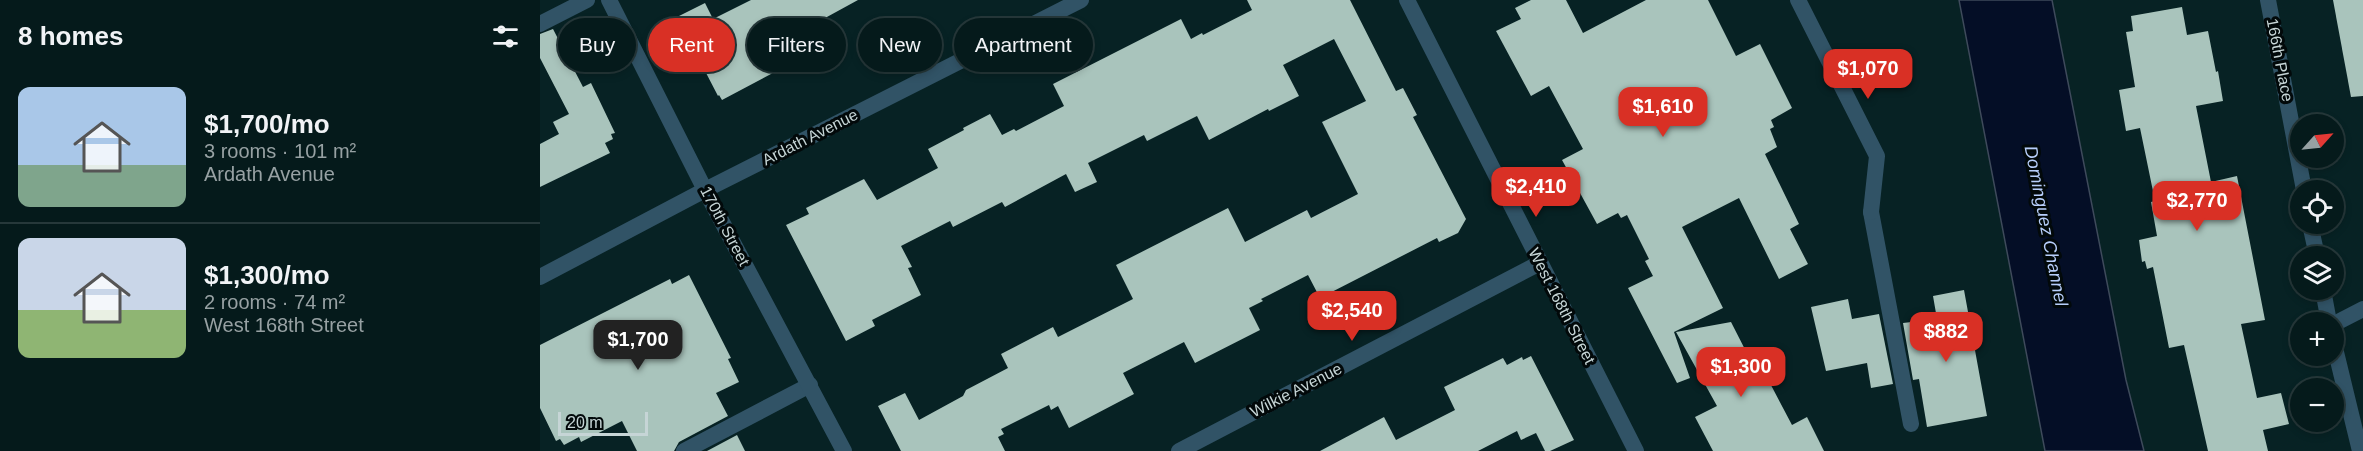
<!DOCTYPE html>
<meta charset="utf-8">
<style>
body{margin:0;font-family:Arial,sans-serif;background:#0e2324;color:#f1f3f6;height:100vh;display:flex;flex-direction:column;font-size:22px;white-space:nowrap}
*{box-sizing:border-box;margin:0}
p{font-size:20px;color:#97a1a3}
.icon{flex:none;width:33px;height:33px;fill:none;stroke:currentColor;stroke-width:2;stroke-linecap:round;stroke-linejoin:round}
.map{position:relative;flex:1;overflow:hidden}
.details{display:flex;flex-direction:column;background:#051a1b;width:540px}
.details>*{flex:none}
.top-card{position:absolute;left:18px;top:18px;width:570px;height:54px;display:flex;gap:12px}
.needle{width:39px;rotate:63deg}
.buttons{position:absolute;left:1750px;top:114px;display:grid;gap:12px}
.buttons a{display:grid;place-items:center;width:54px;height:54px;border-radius:50%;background:#051a1b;box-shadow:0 3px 9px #0003,0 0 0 2px #26383a;font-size:30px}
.scale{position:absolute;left:18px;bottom:15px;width:90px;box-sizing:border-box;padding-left:6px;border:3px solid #c6d5d6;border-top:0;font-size:16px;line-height:21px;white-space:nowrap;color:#c6d5d6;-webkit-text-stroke:4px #02090a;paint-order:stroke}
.price{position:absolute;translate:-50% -51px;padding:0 14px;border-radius:12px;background:#d93025;color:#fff;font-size:20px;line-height:39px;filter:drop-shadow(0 2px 3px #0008)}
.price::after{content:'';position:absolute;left:50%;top:36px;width:18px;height:14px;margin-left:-9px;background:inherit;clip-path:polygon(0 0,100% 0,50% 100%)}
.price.selected{background:#222;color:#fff}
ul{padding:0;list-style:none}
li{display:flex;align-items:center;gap:18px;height:150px;padding:0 18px}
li+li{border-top:2px solid #26383a}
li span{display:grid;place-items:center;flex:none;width:168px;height:120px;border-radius:12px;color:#555}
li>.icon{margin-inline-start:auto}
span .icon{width:72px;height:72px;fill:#fffc;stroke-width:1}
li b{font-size:26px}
h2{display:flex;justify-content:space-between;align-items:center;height:72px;padding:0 18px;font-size:26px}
.tag{padding:0 21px;border-radius:27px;background:#051a1b;box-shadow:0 3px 9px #0003,0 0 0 2px #26383a;font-size:21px;line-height:54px}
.tag.selected{background:#d93025;color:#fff}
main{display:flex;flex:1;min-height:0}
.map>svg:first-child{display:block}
.water{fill:#040e26;stroke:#3e4a5b;stroke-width:1.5}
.building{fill:#a9c4bc}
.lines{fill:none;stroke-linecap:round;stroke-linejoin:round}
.service{stroke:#315366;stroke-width:16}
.minor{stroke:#315366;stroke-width:16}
.labels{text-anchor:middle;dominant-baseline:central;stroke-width:6;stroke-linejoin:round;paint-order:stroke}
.street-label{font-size:16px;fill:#c6d5d6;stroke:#02090a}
.water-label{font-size:18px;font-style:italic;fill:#b7cefa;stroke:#02090a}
</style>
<main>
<section class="details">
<h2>8 homes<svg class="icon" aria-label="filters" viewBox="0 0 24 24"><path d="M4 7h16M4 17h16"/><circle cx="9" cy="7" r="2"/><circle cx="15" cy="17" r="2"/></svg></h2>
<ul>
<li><span style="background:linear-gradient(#a9c7e8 65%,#7fa58c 0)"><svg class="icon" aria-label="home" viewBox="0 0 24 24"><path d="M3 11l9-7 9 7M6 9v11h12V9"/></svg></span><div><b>$1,700/mo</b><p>3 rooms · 101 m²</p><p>Ardath Avenue</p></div></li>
<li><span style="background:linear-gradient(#c9d6e8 60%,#8fb573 0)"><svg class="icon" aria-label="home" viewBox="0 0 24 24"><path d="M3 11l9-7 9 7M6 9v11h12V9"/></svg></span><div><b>$1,300/mo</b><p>2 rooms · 74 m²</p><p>West 168th Street</p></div></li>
</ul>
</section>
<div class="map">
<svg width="1823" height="451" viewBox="0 0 1823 451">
<rect width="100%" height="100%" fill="#072224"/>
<path class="water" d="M1419 0H1512L1586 380 1604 451H1505Z"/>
<g class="building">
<path d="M211 0H318L254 35 265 56 182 100 179 95 178 96 137 17 165 3 173 19Z"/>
<path d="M707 0H810L856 91 863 88 877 115 873 117 926 219 918 233 899 242 897 238 780 298 768 275 721 299 723 301 709 308 720 330 655 363 644 342 583 373 594 394 529 428 518 406 511 410 509 405 461 429 464 434 458 437 465 451H361L338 406 365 393 379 420 423 396 426 390 468 368 461 354 513 327 518 337 593 299 576 265 688 208 705 242 767 210 771 218 818 194 782 122 826 101 794 39 743 65 759 96 729 111 728 109 669 140 657 116 607 141 604 135 548 163 557 182 535 192 526 174 465 207 462 202 413 227 410 221 361 246 372 267 368 268 381 295 332 320 335 326 306 341 246 225 269 214 266 208 324 179 337 200 398 168 388 149 424 130 423 128 450 114 462 135 474 129 476 131 524 106 513 84 641 19 651 39 662 33 663 35 712 10Z"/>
<path d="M991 0H1026L1043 33 1106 0H1168L1196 56 1220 44 1252 108 1231 120 1234 127 1230 129 1237 147 1225 154 1259 224 1250 229 1268 264 1239 279 1199 198 1142 227 1183 308 1134 332 1150 378 1137 383 1088 288 1113 276 1105 261 1109 259 1087 215 1081 218 1078 213 1057 224 1022 160 1043 149 1009 86 991 96 956 31 981 19 975 8Z"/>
<path d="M1793 0H1823V96L1811 97Z"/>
<path d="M1642 7 1647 35 1668 31 1676 72 1678 71 1683 101 1656 106 1671 182 1697 176 1725 320 1701 324 1717 398 1741 393 1749 424 1723 430 1728 451H1668L1644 345 1629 348 1613 267 1607 269 1605 261 1602 262 1599 240 1617 236 1611 202 1615 201 1600 128 1586 131 1579 90 1595 87 1586 32 1593 31 1591 16Z"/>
<path d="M13 29 43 87 51 83 75 133 71 134 73 139 65 143 70 153 0 187V144L19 134 13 122 29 114 0 58V34Z"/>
<path d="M149 275 191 358 188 359 199 382 176 393 188 416 139 442 134 451H97L82 421 41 442 39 437 24 445 20 439 16 441 0 408V345L130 279 132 284Z"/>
<path d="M1424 290 1447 416 1387 427 1379 379 1373 380 1363 323 1397 319 1393 296Z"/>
<path d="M1308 299 1312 319 1339 314 1353 384 1331 388 1327 363 1286 371 1271 307Z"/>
<path d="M1191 322 1216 371 1222 368 1252 425 1267 417 1284 451H1173L1155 417 1177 406 1136 332Z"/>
<path d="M991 356 1034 440 1010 451H1005L996 433 981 440 977 431 938 451H780L844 417 856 440 915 410 904 387 963 358 967 365 982 357 983 360Z"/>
<path d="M197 435 205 451H167Z"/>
</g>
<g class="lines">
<g class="service">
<path d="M0 24 47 0"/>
<path d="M1331 212 1371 424"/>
<path d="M144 451 270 385"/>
</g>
<g class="minor">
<path d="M69 0 165 190 304 451"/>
<path d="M867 0 1096 451"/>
<path d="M1258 0 1337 156 1331 212"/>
<path d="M1728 0 1764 190"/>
<path d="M1770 224 1777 256"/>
<path d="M0 277 165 190 541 0"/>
<path d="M1783 290 1789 322"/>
<path d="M1794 324 1823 309"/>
<path d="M1794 344 1820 451"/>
<path d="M639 451 1000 263"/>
</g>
</g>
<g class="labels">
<g class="street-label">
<text transform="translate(1740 60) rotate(79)">166th Place</text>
<text transform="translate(270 137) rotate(-27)">Ardath Avenue</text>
<text transform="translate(185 226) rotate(62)">170th Street</text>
<text transform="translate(1022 306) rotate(63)">West 168th Street</text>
<text transform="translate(756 390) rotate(-27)">Wilkie Avenue</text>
</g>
<g class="water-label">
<text transform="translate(1506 226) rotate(79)">Dominguez Channel</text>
</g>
</g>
</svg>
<div class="buttons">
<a><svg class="needle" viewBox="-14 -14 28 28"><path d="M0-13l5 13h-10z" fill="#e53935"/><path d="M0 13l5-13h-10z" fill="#97a1a3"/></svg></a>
<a><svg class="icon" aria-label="locate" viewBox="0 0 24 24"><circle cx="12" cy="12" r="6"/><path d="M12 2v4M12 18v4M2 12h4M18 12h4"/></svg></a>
<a><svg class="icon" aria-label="layers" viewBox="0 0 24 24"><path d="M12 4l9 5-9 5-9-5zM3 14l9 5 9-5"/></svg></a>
<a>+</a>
<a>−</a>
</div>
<div class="scale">20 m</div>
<b class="price" style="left:1328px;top:100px">$1,070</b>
<b class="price" style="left:1123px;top:138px">$1,610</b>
<b class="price" style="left:996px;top:218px">$2,410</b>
<b class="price" style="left:1657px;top:232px">$2,770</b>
<b class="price" style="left:812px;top:342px">$2,540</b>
<b class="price" style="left:1406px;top:363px">$882</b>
<b class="price selected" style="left:98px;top:371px">$1,700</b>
<b class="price" style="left:1201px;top:398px">$1,300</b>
<div class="top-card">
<a class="tag">Buy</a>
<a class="tag selected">Rent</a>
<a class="tag">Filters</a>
<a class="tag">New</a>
<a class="tag">Apartment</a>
</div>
</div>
</main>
